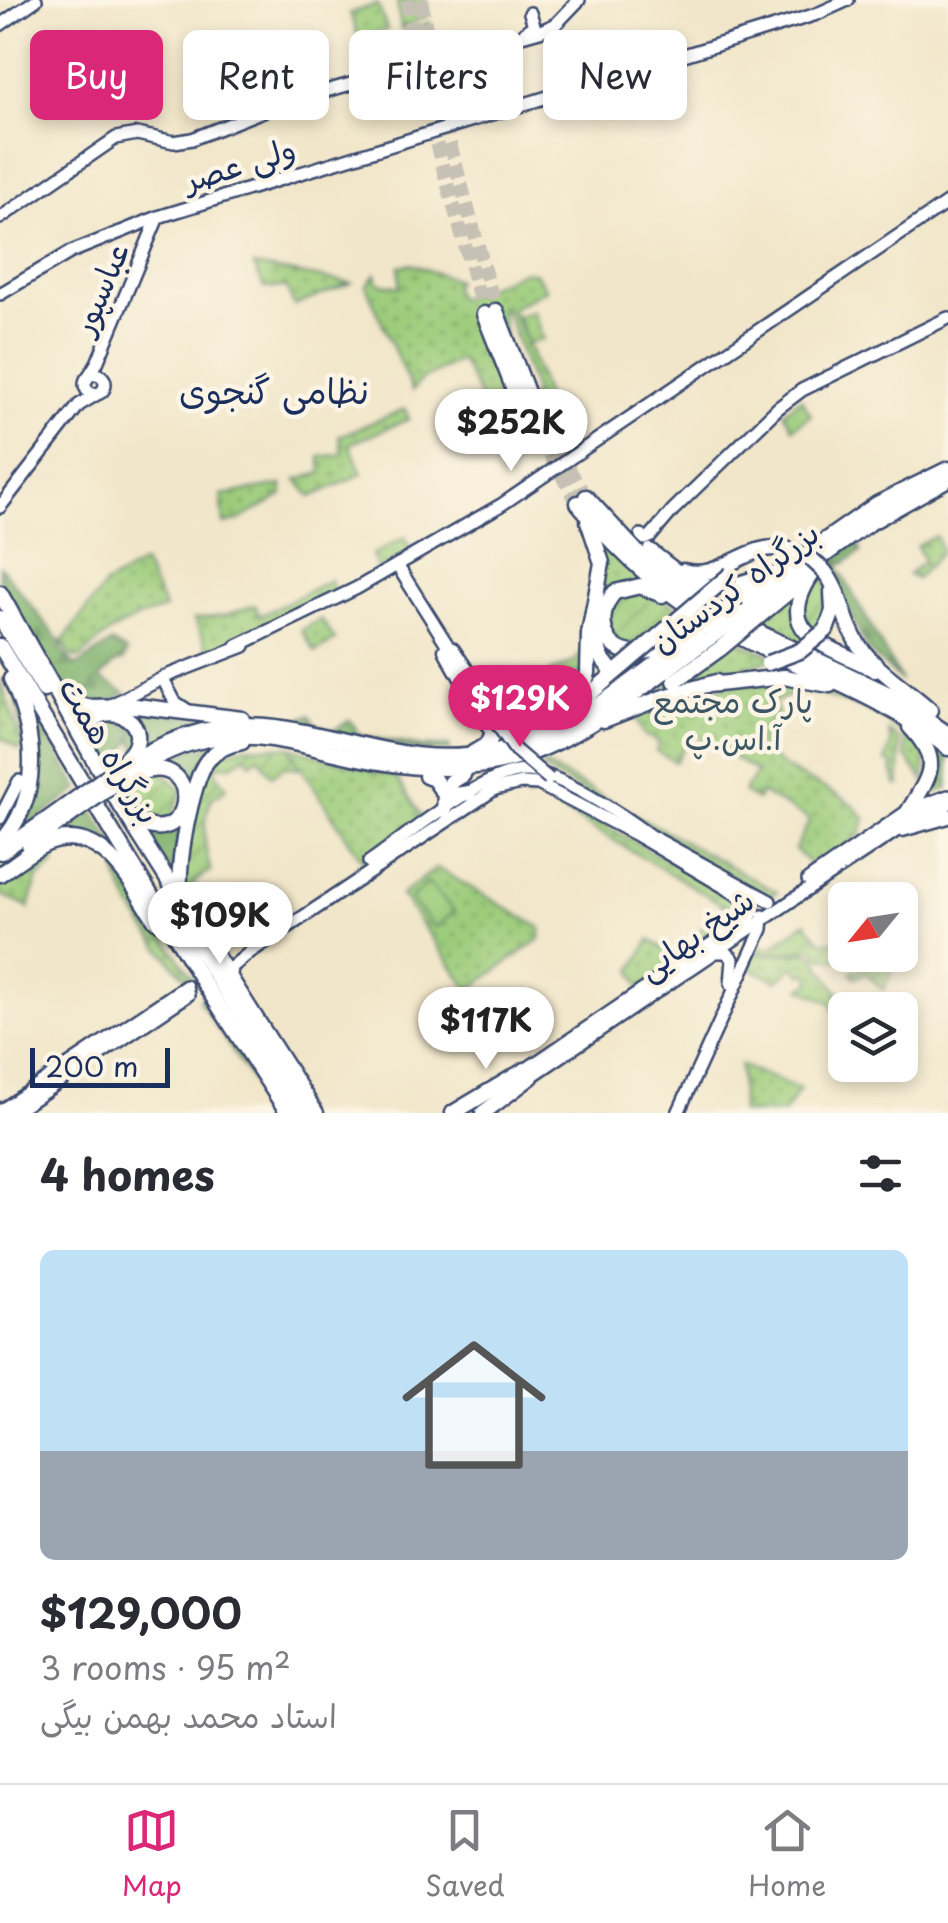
<!DOCTYPE html>
<meta charset="utf-8">
<style>
body{margin:0;font-family:"Playpen Sans","Playpen Sans Arabic",sans-serif;background:#f7f7f7;color:#2b2b33;height:100vh;display:flex;flex-direction:column;font-size:38px;white-space:nowrap}
*{box-sizing:border-box;margin:0}
p{font-size:32px;color:#7c7c81}
.icon{flex:none;width:55px;height:55px;fill:none;stroke:currentColor;stroke-width:2;stroke-linecap:round;stroke-linejoin:round}
.map{position:relative;height:1113px;overflow:hidden}
.details{display:flex;flex-direction:column;background:#fff;flex:1}
.details>*{flex:none}
.guide{position:absolute;left:30px;top:30px;width:890px;height:90px;display:flex;gap:20px}
.needle{width:65px;rotate:240deg}
.controls{position:absolute;left:828px;top:882px;display:grid;gap:20px}
.controls a{display:grid;place-items:center;width:90px;height:90px;border-radius:15px;background:#fff;box-shadow:0 5px 15px #0003;font-size:50px}
.scale{position:absolute;left:30px;bottom:25px;width:140px;box-sizing:border-box;padding-left:10px;border:5px solid #1b2f5e;border-top:0;font-size:28px;line-height:35px;white-space:nowrap;color:#1b2f5e;-webkit-text-stroke:8px #fcf5e5;paint-order:stroke}
.price{position:absolute;translate:-50% -85px;padding:0 22px;border-radius:35px;background:#fff;color:#222;font-size:32px;line-height:65px;filter:drop-shadow(0 2px 5px #0008)}
.price::after{content:'';position:absolute;left:50%;top:60px;width:30px;height:22px;margin-left:-15px;background:inherit;clip-path:polygon(0 0,100% 0,50% 100%)}
.price.on{background:#db2777;color:#fff}
ul{padding:0;list-style:none}
li{display:grid;align-content:center;gap:20px;height:530px;padding:0 40px}
li+li{border-top:2px solid #e1e1e2}
li span{display:grid;place-items:center;height:310px;border-radius:15px;color:#555}
li>.icon{margin-inline-start:auto}
span .icon{width:180px;height:180px;fill:#fffc;stroke-width:1}
li b{font-size:42px}
h2{display:flex;justify-content:space-between;align-items:center;height:120px;padding:0 40px;font-size:42px}
.tag{padding:0 35px;border-radius:15px;background:#fff;box-shadow:0 5px 15px #0003;font-size:35px;line-height:90px}
.tag.on{background:#db2777;color:#fff}
.menu{display:flex;justify-content:space-around;align-items:center;height:140px;border-top:2px solid #e1e1e2;background:#fff;font-size:28px;color:#7c7c81}
.menu a{display:grid;justify-items:center;gap:5px}
.menu .on{color:#db2777}
.map>svg:first-child{display:block}
.grass{fill:url(#grass-dots);stroke:#5c7e6c;stroke-width:2.5;fill-rule:evenodd}
.forest{fill:url(#forest-firs);stroke:#4c7064;stroke-width:2.5}
.garden{fill:url(#garden-furrows);stroke:#5c7e6c;stroke-width:2.5}
.pitch{fill:#9ccc7a;stroke:#5c7e6c;stroke-width:2.5}
.lines{fill:none;stroke-linecap:round;stroke-linejoin:round}
.highway-tunnel{stroke:#c6c1b4;stroke-width:14;stroke-dasharray:14 7;stroke-linecap:butt}
.major-casing{stroke:#3b4a6e;stroke-width:16}
.highway-casing{stroke:#3b4a6e;stroke-width:19}
.major{stroke:#fff;stroke-width:11}
.highway{stroke:#fff;stroke-width:14}
.major-bridge-casing{stroke:#3b4a6e;stroke-width:16;stroke-linecap:butt}
.highway-bridge-casing{stroke:#3b4a6e;stroke-width:19;stroke-linecap:butt}
.major-bridge{stroke:#fff;stroke-width:11}
.highway-bridge{stroke:#fff;stroke-width:14}
.labels{text-anchor:middle;dominant-baseline:central;stroke-width:9;stroke-linejoin:round;paint-order:stroke}
.street-label{font-size:32px;fill:#1b2f5e;stroke:#fcf5e5}
.park-label{font-size:32px;fill:#3b5665;stroke:#fcf5e5}
.neighbourhood-label{font-size:35px;fill:#1b2f5e;stroke:#fcf5e5}
</style>
<div class="map">
<svg width="948" height="1113" viewBox="0 0 948 1113">
<defs>
<pattern id="grass-dots" width="8" height="8" patternUnits="userSpaceOnUse" patternTransform="scale(2.5)"><rect width="8" height="8" fill="#9ccc7a"/><path d="M2 2h.1M6 6h.1" fill="none" stroke="#7ea667" stroke-width="1.8" stroke-linecap="round"/></pattern>
<pattern id="forest-firs" width="22" height="20" patternUnits="userSpaceOnUse" patternTransform="scale(2.5)"><rect width="22" height="20" fill="#7db06a"/><path d="M5 1l3.5 6h-7zM16 11l3.5 6h-7z" fill="#66905a"/></pattern>
<pattern id="garden-furrows" width="10" height="10" patternUnits="userSpaceOnUse" patternTransform="scale(2.5)"><rect width="10" height="10" fill="#9ccc7a"/><path d="M-1 1l2-2M0 10L10 0M9 11l2-2" fill="none" stroke="#7ea667"/></pattern>
</defs>
<rect width="100%" height="100%" fill="#fcf5e5"/>
<filter id="ink" filterUnits="userSpaceOnUse"><feTurbulence type="fractalNoise" baseFrequency=".01" numOctaves="2"/><feDisplacementMap in="SourceGraphic" scale="20" xChannelSelector="R" yChannelSelector="G"/><feConvolveMatrix kernelMatrix="1 2 1 2 8 2 1 2 1" color-interpolation-filters="sRGB"/></filter>
<filter id="wash" filterUnits="userSpaceOnUse"><feTurbulence type="fractalNoise" baseFrequency=".0048" numOctaves="4" result="noise"/><feDisplacementMap in="SourceGraphic" scale="40" xChannelSelector="R" yChannelSelector="G"/><feGaussianBlur stdDeviation="2.25" result="paint"/><feColorMatrix in="noise" values="0 0 0 0 0 0 0 0 0 0 0 0 0 0 0 0 0 1.4 0 .05"/><feComposite in="paint" operator="in"/></filter>
<g filter="url(#wash)">
<rect width="100%" height="100%" fill="#f1e6c9"/>
<g class="grass">
<path d="M397 0H426L428 15 401 29Z"/>
<path d="M378 4 387 30 359 39 350 13Z"/>
<path d="M430 22 433 43 412 48 408 46 409 55 403 56 398 36Z"/>
<path d="M411 264 456 280 453 287 458 299 524 271 535 273 546 289 511 309 529 348 567 457 545 469 520 416 513 420 506 413 512 422 496 430 461 360 421 380 412 391 366 286 376 274 378 283 400 287 399 266ZM501 307 507 313 535 394 517 403 513 398 506 403 505 413 504 402 511 396Z"/>
<path d="M254 266 351 283 294 306 286 287 264 288Z"/>
<path d="M405 409 409 419 350 444 362 474 311 497 297 480 322 473 320 457 343 454 339 436Z"/>
<path d="M282 485 283 495 237 521 224 524 221 495Z"/>
<path d="M936 536 942 552 916 579 908 575 924 561 917 546Z"/>
<path d="M405 537 412 552 379 571 372 555Z"/>
<path d="M605 539 653 588 632 655 614 671 596 630 600 541Z"/>
<path d="M143 563 165 609C129 619 106 631 81 658L71 657 62 642 105 585Z"/>
<path d="M330 580 336 594 209 650 194 619 224 616 255 605 260 616Z"/>
<path d="M794 591 827 652 877 677 916 704 857 671 756 625Z"/>
<path d="M321 619 335 640 315 652 301 630Z"/>
<path d="M723 635 776 657 636 704 634 699Z"/>
<path d="M580 654 585 657C575 697 565 717 522 728L500 718 520 706 528 717 543 708H551L563 696 550 672 576 661Z"/>
<path d="M0 679 23 746 20 750 0 737Z"/>
<path d="M807 683 855 697 905 726 926 751 923 780 906 757 905 735 873 712 803 689 773 703 779 715 766 727 761 742C782 782 839 783 865 818L861 834 802 879 810 864 795 849 810 820 762 793 757 800 743 792 757 772 692 733 675 762 656 751 659 742 644 735 633 712 729 685Z"/>
<path d="M889 732 900 740V785H896L892 768 895 766 886 761 891 743Z"/>
<path d="M291 747 397 778 423 819 362 860 292 754Z"/>
<path d="M545 765 777 892 771 896 759 891 553 775 542 767Z"/>
<path d="M505 788H540L738 901 741 913 738 921 640 988 632 970 650 940 674 955 688 950 704 924 713 928 730 909 533 793 528 799 520 790 505 791Z"/>
<path d="M57 843 54 865 37 879 29 908 0 894V877Z"/>
<path d="M437 868 541 928 540 939 469 990 401 895Z"/>
<path d="M807 952 814 956 849 1009 856 1010H845V1031L837 1027 838 1014 832 1009 833 1004 801 988 812 982 807 972 801 975 794 966 777 981 747 967 754 953 768 955Z"/>
<path d="M740 1065 800 1089 784 1113H741Z"/>
</g>
<g class="forest">
<path d="M857 540 861 552 838 567 901 681 867 649 828 566Z"/>
<path d="M0 566 62 644 61 650 73 664 79 665 111 643 127 652 124 660 115 663 100 678 126 693 112 701 77 702 53 679 0 586Z"/>
<path d="M10 671 79 789 8 841 33 785Z"/>
<path d="M72 707 123 709 247 722 137 749 120 713 83 729Z"/>
<path d="M112 715 135 732 122 758 103 769 91 751 90 725Z"/>
<path d="M310 715 317 725 333 730 350 720 361 736 423 747 449 746 450 750 424 752 288 723Z"/>
<path d="M219 744 191 785 176 766 157 764 195 748Z"/>
<path d="M93 811 149 899 100 844 33 847Z"/>
<path d="M182 823 172 876 146 834H164Z"/>
<path d="M203 995 259 1080 277 1113H273L199 1000Z"/>
</g>
<g class="garden">
<path d="M819 568 830 592 822 626 812 636 798 603Z"/>
<path d="M649 591 684 611 637 650 608 635 612 598Z"/>
<path d="M247 746 291 747 292 754 301 768 284 767 272 776 259 757 251 763 246 756 230 766 218 765 215 771 227 788 211 799C203 825 203 846 211 871L193 883 201 896 187 905 182 864 205 772 225 751Z"/>
<path d="M938 750 948 759V788L924 797 933 752Z"/>
<path d="M163 772 182 791 170 821H139L115 788 140 775Z"/>
<path d="M116 868 197 984 193 985C167 960 122 903 116 868Z"/>
<path d="M806 922 821 941H838L845 948V955H889L852 962 819 957 814 949 768 954 754 950 760 946 769 949Z"/>
<path d="M886 962 896 963 883 990 866 973 856 978 851 973 853 970Z"/>
</g>
<g class="pitch">
<path d="M448 102 453 116 427 124 422 110Z"/>
<path d="M533 311 543 339 527 344 517 316Z"/>
<path d="M801 398 811 415 793 428 784 412Z"/>
<path d="M428 883 454 911 435 928 410 899Z"/>
</g>
</g>
<g filter="url(#ink)">
<g class="lines">
<g class="highway-tunnel">
<path d="M407 0 424 100 484 314"/>
<path d="M421 0 437 97 496 311"/>
<path d="M528 395 556 449 586 497"/>
<path d="M518 400 578 503"/>
<path d="M611 670C631 685 651 689 675 681"/>
</g>
<defs>
<g id="major">
<path d="M0 25 36 0"/>
<path d="M525 32 534 25 530 13"/>
<path d="M0 218 116 138 137 134 174 142 192 139 283 103 543 30 556 24 579 0"/>
<path d="M0 294 71 252 158 217 817 14 848 0"/>
<circle cx="95" cy="384" r="10"/>
<path d="M87 379 97 363 158 217"/>
<path d="M0 507 79 405 97 394"/>
<path d="M641 535 645 539 650 537 673 510 778 408 802 390 948 318"/>
<path d="M397 565 455 657"/>
<path d="M237 646 357 588 501 505 948 202"/>
<path d="M163 679 175 702 187 710"/>
<path d="M111 705 169 675 244 646"/>
<path d="M0 818 19 781"/>
<path d="M638 836 738 895"/>
<path d="M653 837 770 901"/>
<path d="M369 862C406 837 484 770 527 771 557 772 624 816 649 835"/>
<path d="M808 880 909 810 948 796"/>
<path d="M716 952H726L733 959 731 984"/>
<path d="M230 981 232 967 249 953 495 789 521 783 538 784 644 839"/>
<path d="M519 1074 749 918 754 911 751 902 735 892"/>
<path d="M526 1080 831 874 922 814 948 804"/>
<path d="M0 1111 186 986 188 995 13 1113"/>
<path d="M678 1113 762 929 763 916"/>
</g>
<g id="highway">
<path d="M496 311 528 395"/>
<path d="M484 314 518 400"/>
<path d="M586 497 637 552 705 605"/>
<path d="M578 503C620 555 671 600 730 632 804 671 882 695 948 748"/>
<path d="M650 551C690 583 706 597 757 578"/>
<path d="M815 570C768 635 827 644 875 670"/>
<path d="M683 571C722 582 746 541 786 549"/>
<path d="M824 571C842 593 843 621 858 644 876 671 907 689 930 710"/>
<path d="M0 593 112 792 316 1113"/>
<path d="M662 595 640 586 615 592C593 615 603 656 640 653 656 651 670 640 683 631"/>
<path d="M734 604 877 504 948 469"/>
<path d="M748 610 868 524 948 479"/>
<path d="M0 618 44 690"/>
<path d="M757 618 803 580"/>
<path d="M737 622 887 693 948 734"/>
<path d="M826 630 833 611 832 592"/>
<path d="M595 635 601 657 611 670"/>
<path d="M0 646 204 983 288 1113"/>
<path d="M446 650 493 733 488 744 473 753"/>
<path d="M452 650 482 694"/>
<path d="M675 681 721 648"/>
<path d="M708 685 784 677 830 685"/>
<path d="M59 692 68 702 88 707 136 706 242 719"/>
<path d="M578 704 623 666"/>
<path d="M493 712 514 731H535"/>
<path d="M562 716 582 691 588 673 589 634 602 563 588 521"/>
<path d="M604 720 661 698 716 682"/>
<path d="M86 743 84 732C105 690 162 727 125 759"/>
<path d="M110 774C161 741 213 719 275 727 349 737 416 769 492 752 573 735 636 678 700 629"/>
<path d="M463 775 451 782 450 791 456 795 469 793"/>
<path d="M426 776 434 779 445 795 444 810"/>
<path d="M116 783C143 764 172 746 204 740 248 731 289 741 331 752 385 765 442 774 497 763 579 746 644 684 711 637"/>
<path d="M909 810C931 774 942 761 910 727"/>
<path d="M130 817C195 861 206 749 140 773"/>
<path d="M902 829 948 816"/>
<path d="M0 843C43 798 36 732 11 679"/>
<path d="M29 845 68 817"/>
<path d="M1 852 62 809"/>
<path d="M0 874C15 864 30 851 46 844 103 821 130 883 156 921"/>
<path d="M181 894C175 871 192 780 207 761 216 750 228 744 242 742"/>
<path d="M170 902 302 1113"/>
<path d="M453 1113 525 1070"/>
<path d="M483 1113 531 1077"/>
</g>
</defs>
<use href="#major" class="major-casing"/>
<use href="#highway" class="highway-casing"/>
<use href="#major" class="major"/>
<use href="#highway" class="highway"/>
<defs>
<path id="major-bridge" d="M468 683 515 750 549 779"/>
<g id="highway-bridge">
<path d="M786 549 808 556 824 571"/>
<path d="M700 629 734 604"/>
<path d="M711 637 748 610"/>
<path d="M721 648 757 618"/>
<path d="M768 663 800 651 826 630"/>
<path d="M623 666 731 574"/>
<path d="M62 809 110 774"/>
<path d="M68 817 116 783"/>
</g>
</defs>
<use href="#major-bridge" class="major-bridge-casing"/>
<use href="#highway-bridge" class="highway-bridge-casing"/>
<use href="#major-bridge" class="major-bridge"/>
<use href="#highway-bridge" class="highway-bridge"/>
</g>
</g>
<g class="labels">
<g class="street-label">
<text transform="translate(239 163) rotate(-17)">ولی عصر</text>
<text transform="translate(99 288) rotate(-67)">عباسپور</text>
<text transform="translate(734 586) rotate(-36)">بزرگراه کردستان</text>
<text transform="translate(111 750) rotate(59)">بزرگراه همت</text>
<text transform="translate(695 933) rotate(-35)">شیخ بهایی</text>
</g>
<g class="park-label">
<text x="733" y="700">پارک مجتمع<tspan x="733" dy="37">آ.اس.پ</tspan></text>
</g>
<g class="neighbourhood-label">
<text x="274" y="389">نظامی گنجوی</text>
</g>
</g>
</svg>
<div class="controls">
<a><svg class="needle" viewBox="-14 -14 28 28"><path d="M0-13l5 13h-10z" fill="#e53935"/><path d="M0 13l5-13h-10z" fill="#7c7c81"/></svg></a>
<a><svg class="icon" aria-label="layers" viewBox="0 0 24 24"><path d="M12 4l9 5-9 5-9-5zM3 14l9 5 9-5"/></svg></a>
</div>
<div class="scale">200 m</div>
<b class="price" style="left:511px;top:474px">$252K</b>
<b class="price on" style="left:520px;top:750px">$129K</b>
<b class="price" style="left:220px;top:967px">$109K</b>
<b class="price" style="left:486px;top:1072px">$117K</b>
<div class="guide">
<a class="tag on">Buy</a>
<a class="tag">Rent</a>
<a class="tag">Filters</a>
<a class="tag">New</a>
</div>
</div>
<section class="details">
<h2>4 homes<svg class="icon" aria-label="filters" viewBox="0 0 24 24"><path d="M4 7h16M4 17h16"/><circle cx="9" cy="7" r="2"/><circle cx="15" cy="17" r="2"/></svg></h2>
<ul>
<li><span style="background:linear-gradient(#bfe0f5 65%,#9aa5b1 0)"><svg class="icon" aria-label="home" viewBox="0 0 24 24"><path d="M3 11l9-7 9 7M6 9v11h12V9"/></svg></span><div><b>$129,000</b><p>3 rooms · 95 m²</p><p>استاد محمد بهمن بیگی</p></div></li>
</ul>
</section>
<nav class="menu">
<a class="on"><svg class="icon" aria-label="map" viewBox="0 0 24 24"><path d="M3 6l6-2 6 2 6-2v14l-6 2-6-2-6 2zM9 4v14M15 6v14"/></svg>Map</a>
<a><svg class="icon" aria-label="saved" viewBox="0 0 24 24"><path d="M7 4h10v16l-5-4-5 4z"/></svg>Saved</a>
<a><svg class="icon" aria-label="home" viewBox="0 0 24 24"><path d="M3 11l9-7 9 7M6 9v11h12V9"/></svg>Home</a>
</nav>
